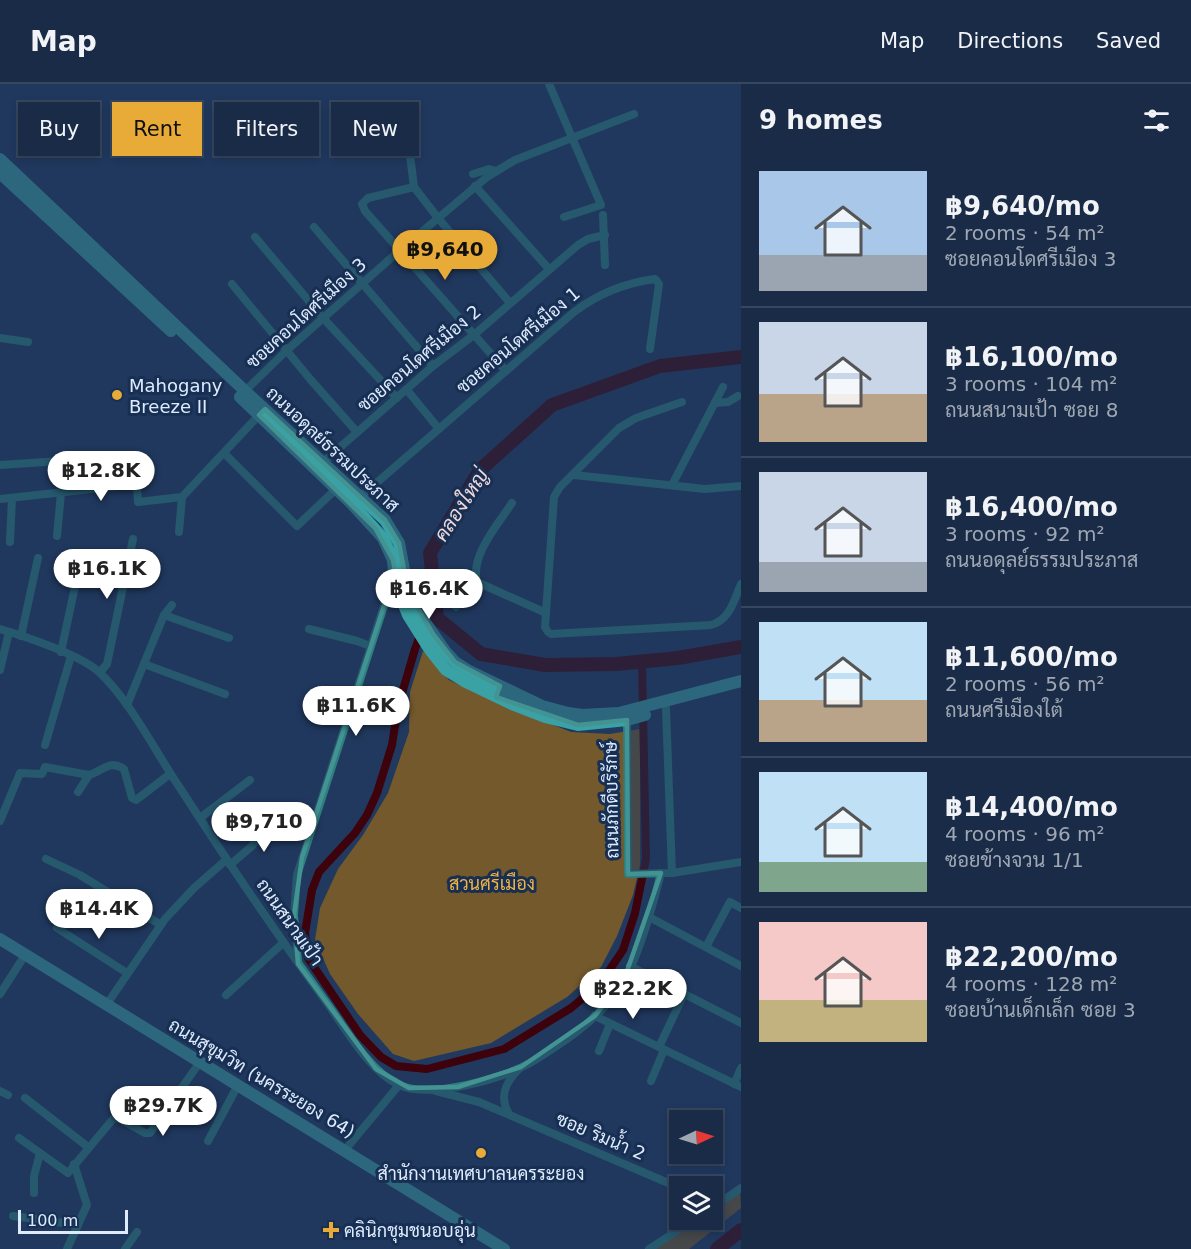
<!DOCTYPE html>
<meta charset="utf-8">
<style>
body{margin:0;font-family:"DejaVu Sans",Sarabun,sans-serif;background:#263751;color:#f1f3f6;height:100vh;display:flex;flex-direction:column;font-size:22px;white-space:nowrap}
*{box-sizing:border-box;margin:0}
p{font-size:20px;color:#9fa7b3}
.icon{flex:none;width:33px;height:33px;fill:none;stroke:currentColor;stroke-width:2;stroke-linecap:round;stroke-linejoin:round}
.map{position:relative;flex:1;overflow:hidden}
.details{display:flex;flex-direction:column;background:#192b46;width:450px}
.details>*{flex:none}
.banner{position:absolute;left:18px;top:18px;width:570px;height:54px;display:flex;gap:12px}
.needle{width:39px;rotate:86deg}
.fabs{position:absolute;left:669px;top:1026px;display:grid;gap:12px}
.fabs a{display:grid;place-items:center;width:54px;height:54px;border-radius:0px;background:#192b46;box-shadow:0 3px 9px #0003,0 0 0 2px #37475f;font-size:30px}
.scale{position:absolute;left:18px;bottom:15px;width:110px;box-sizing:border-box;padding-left:6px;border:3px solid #deebfe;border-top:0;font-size:16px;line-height:21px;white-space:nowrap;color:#deebfe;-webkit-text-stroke:4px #172f53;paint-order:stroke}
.price{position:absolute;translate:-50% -51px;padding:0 14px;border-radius:21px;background:#fff;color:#222;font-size:20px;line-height:39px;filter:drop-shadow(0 2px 3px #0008)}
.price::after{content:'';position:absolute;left:50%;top:36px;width:18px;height:14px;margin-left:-9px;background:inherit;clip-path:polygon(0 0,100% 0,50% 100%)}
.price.selected{background:#e9ab38;color:#111}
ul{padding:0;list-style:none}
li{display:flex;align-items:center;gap:18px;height:150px;padding:0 18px}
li+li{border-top:2px solid #37475f}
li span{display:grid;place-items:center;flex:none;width:168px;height:120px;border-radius:0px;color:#555}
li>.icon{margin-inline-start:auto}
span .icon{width:72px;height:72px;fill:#fffc;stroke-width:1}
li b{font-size:26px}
h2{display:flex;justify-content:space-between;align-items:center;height:72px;padding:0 18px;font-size:26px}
.pill{padding:0 21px;border-radius:0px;background:#192b46;box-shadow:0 3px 9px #0003,0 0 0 2px #37475f;font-size:21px;line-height:54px}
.pill.selected{background:#e9ab38;color:#111}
header{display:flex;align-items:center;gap:36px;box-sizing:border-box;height:84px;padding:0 30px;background:#192b46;border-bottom:2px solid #37475f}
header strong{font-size:28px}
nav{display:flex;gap:33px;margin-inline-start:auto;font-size:21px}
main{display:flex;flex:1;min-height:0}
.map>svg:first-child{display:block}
.green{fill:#74592d}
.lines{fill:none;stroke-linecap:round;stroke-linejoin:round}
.canal{stroke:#3d020b;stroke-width:8}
.river{stroke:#3d020b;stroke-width:14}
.street{stroke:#2e7f81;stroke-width:8}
.secondary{stroke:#3aa1a5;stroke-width:12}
.marked{fill:none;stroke:#439392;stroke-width:4.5;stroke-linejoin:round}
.poi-dot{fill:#e9ab38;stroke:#172f53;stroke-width:2}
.labels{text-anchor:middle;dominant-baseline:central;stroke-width:6;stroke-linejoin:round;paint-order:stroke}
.street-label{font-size:18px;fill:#deebfe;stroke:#172f53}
.poi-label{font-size:18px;fill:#deebfe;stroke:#172f53;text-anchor:start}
.park-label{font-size:18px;fill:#efb245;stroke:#172f53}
.water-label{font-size:20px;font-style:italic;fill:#f2d9d9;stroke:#172f53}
</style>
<header>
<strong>Map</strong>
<nav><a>Map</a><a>Directions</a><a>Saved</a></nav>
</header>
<main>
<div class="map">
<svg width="741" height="1165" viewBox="0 0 741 1165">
<rect width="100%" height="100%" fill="#21395e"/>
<g class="green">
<path d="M423 567 449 596 493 617 571 648 610 650 640 645V781L633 811 617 852 601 883 567 913 491 959 414 977 393 970 358 930 330 890 315 856 320 824 338 785 363 751 388 709 409 648 410 608Z"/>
<path d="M740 1108 741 1124 689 1165H653L698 1136H712L713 1126Z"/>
</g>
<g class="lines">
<path class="canal" d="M435 510 415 565 398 623 392 661 377 709 367 731 355 749 319 788 312 806 305 849 308 874 360 951 381 973 396 982 427 985 504 965 571 924 600 900 623 866 635 829 646 775 642 577"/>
<g class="river">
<path d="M741 273 660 282 552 321 480 386 430 469 437 534 481 570 545 581 616 580 678 574 741 563"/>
<path d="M717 1165 741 1146"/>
</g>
<g class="street">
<path d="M549 0 601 121 564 133"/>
<path d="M406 39 414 103 438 134 510 219"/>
<path d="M473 90 489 85 496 87"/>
<path d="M475 102 549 185"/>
<path d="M414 103 368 114 362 120 365 127 506 287"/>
<path d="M603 131 605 181"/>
<path d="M314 143 433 282"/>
<path d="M255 153 324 235 397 314"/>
<path d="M232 200 310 295 357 348"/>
<path d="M0 254 28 258"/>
<path d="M407 306 439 345"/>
<path d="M245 307 286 267 399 167 487 93 515 76 634 30"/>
<path d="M682 318 636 334 619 344 560 403 554 413 545 543 548 548 551 550 711 541C730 536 734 516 741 500"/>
<path d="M715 319 728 318 738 312"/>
<path d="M224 369 297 442 335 406"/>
<path d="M322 379 433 282 475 250 578 161 588 155 605 151"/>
<path d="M0 381 135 372 138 418 182 413 261 329"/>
<path d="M574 391 705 405 741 402"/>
<path d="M672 401 723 303"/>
<path d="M359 414 574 228C599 209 624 199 655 195L659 200 650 265"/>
<path d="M0 415 137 400"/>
<path d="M512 419C498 440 470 472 477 498L546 529"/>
<path d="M179 448 182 413"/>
<path d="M57 452 61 409"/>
<path d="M10 458 12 414"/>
<path d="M456 523 468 498 472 495H476"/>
<path d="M164 531 229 554"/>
<path d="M0 545C25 552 83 572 100 589 131 618 156 669 180 704 227 777 276 849 327 919 346 945 369 987 399 1001 431 1015 501 995 530 979 561 960 597 937 618 906 638 877 652 824 661 789"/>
<path d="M309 545 357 557 370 562"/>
<path d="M21 552 38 474"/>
<path d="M61 568 80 479"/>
<path d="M144 580 225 610"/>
<path d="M0 586 9 548"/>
<path d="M100 588 107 580 133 455"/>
<path d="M127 621 164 531 172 521"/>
<path d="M666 624 672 789"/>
<path d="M627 636 628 790 672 789 741 778"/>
<path d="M45 661 71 572"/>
<path d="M78 708 89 691"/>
<path d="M200 734 250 696"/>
<path d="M0 737 20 689 42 690 45 683 89 691C103 687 109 675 124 685L132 714 136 716 170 690"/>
<path d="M46 775 80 791 161 841"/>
<path d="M230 781 252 762 274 734"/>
<path d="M649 833 741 882"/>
<path d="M57 844 127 889"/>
<path d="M706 863 730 818 741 824"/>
<path d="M298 877 294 831 297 791 393 494"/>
<path d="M630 882 741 939"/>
<path d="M0 910 25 871"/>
<path d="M226 911 283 859"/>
<path d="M107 920 165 835 194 804 226 776"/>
<path d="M595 932 741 1003"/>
<path d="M659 963 684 910"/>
<path d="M599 967 610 940"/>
<path d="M651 997 664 966"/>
<path d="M734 1000 741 984"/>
<path d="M0 1007 8 1011"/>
<path d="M436 1007 479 1018 680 1104"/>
<path d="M25 1014 88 1063"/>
<path d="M509 1030C499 1013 505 999 518 986"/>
<path d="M19 1054 68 1089 113 1035 118 1034 145 1049H150L200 978"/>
<path d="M208 1057 238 1001"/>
<path d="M345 1066 399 1001"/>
<path d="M34 1109V1092L40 1069"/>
<path d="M712 1124 741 1104"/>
<path d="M13 1132 78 1141"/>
<path d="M67 1165 87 1121 74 1080"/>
<path d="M125 1165 137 1148"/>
<path d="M649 1165 694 1136"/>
</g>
<g class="secondary">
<path d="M0 75 245 307 385 436 399 459 408 507 424 537 445 567 455 578 469 587 542 622 568 629 582 631 619 629 741 597"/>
<path d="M0 89 171 247"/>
<path d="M240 313 352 420 383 454 393 476 395 499 408 531 430 566 446 586 464 597 514 621 545 633 578 641 627 636 645 631"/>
<path d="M0 855 504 1165"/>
</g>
</g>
<path d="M0 0H741V1165H0ZM265 325 385 436 399 459 408 507 433 550 455 578 500 602 496 613 578 641 627 636 628 790 661 789 625 893 595 932 521 983 458 1003 409 1004 376 985 298 880 294 831 302 773 395 488 393 476 375 444 259 331Z" fill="#21395e" fill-opacity=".55" fill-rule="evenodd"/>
<path class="marked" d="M265 325 385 436 399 459 408 507 433 550 455 578 500 602 496 613 578 641 627 636 628 790 661 789 625 893 595 932 521 983 458 1003 409 1004 376 985 298 880 294 831 302 773 395 488 393 476 375 444 259 331Z"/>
<g class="poi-dot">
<circle cx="117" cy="311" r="6"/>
<circle cx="481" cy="1069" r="6"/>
<path d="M328 1137h6v6h6v6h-6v6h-6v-6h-6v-6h6z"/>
</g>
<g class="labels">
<g class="street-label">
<text transform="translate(306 229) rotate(-42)">ซอยคอนโดศรีเมือง 3</text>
<text transform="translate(518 256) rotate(-40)">ซอยคอนโดศรีเมือง 1</text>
<text transform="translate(419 274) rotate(-40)">ซอยคอนโดศรีเมือง 2</text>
<text transform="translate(333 365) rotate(43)">ถนนอดุลย์ธรรมประภาส</text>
<text transform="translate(611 716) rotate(-91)">ถนนภักดีบริรักษ์</text>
<text transform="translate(290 838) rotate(55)">ถนนสนามเป้า</text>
<text transform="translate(262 994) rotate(31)">ถนนสุขุมวิท (นครระยอง 64)</text>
<text transform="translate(601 1052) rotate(23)">ซอย ริมน้ำ 2</text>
</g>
<g class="poi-label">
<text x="129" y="301">Mahogany<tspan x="129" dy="21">Breeze II</tspan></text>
<text x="481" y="1089" text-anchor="middle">สำนักงานเทศบาลนครระยอง</text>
<text x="344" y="1146">คลินิกชุมชนอบอุ่น</text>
</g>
<g class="park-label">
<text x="492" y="799">สวนศรีเมือง</text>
</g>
<g class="water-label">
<text transform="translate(461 421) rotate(-57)">คลองใหญ่</text>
</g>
</g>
</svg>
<div class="fabs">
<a><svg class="needle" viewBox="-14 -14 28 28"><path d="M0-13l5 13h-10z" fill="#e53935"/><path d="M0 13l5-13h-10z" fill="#9fa7b3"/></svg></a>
<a><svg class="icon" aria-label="layers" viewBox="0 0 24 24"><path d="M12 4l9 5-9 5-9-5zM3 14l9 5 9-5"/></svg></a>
</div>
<div class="scale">100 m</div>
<b class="price selected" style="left:445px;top:197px">฿9,640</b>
<b class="price" style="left:101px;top:418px">฿12.8K</b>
<b class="price" style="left:107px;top:516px">฿16.1K</b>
<b class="price" style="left:429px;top:536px">฿16.4K</b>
<b class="price" style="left:356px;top:653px">฿11.6K</b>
<b class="price" style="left:264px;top:769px">฿9,710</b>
<b class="price" style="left:99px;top:856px">฿14.4K</b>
<b class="price" style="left:633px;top:936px">฿22.2K</b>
<b class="price" style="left:163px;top:1053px">฿29.7K</b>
<div class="banner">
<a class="pill">Buy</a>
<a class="pill selected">Rent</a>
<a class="pill">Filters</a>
<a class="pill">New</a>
</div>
</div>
<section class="details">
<h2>9 homes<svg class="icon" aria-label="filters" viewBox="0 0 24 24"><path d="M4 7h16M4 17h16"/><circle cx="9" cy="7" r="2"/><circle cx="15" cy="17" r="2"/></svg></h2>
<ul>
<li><span style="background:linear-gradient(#a9c7e8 70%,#9aa5b1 0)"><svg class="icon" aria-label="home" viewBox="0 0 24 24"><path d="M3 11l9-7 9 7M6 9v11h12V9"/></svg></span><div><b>฿9,640/mo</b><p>2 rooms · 54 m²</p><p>ซอยคอนโดศรีเมือง 3</p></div></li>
<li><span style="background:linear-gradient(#c9d6e8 60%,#b9a48a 0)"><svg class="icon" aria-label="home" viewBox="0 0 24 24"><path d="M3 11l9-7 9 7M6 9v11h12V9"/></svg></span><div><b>฿16,100/mo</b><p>3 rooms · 104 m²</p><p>ถนนสนามเป้า ซอย 8</p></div></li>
<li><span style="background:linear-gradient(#c9d6e8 75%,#9aa5b1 0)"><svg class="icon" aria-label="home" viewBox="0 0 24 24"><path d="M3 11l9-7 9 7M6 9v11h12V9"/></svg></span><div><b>฿16,400/mo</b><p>3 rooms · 92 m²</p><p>ถนนอดุลย์ธรรมประภาส</p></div></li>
<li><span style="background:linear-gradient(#bfe0f5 65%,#b9a48a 0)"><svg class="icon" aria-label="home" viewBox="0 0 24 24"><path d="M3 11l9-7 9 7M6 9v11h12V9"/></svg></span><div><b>฿11,600/mo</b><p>2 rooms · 56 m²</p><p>ถนนศรีเมืองใต้</p></div></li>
<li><span style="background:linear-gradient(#bfe0f5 75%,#7fa58c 0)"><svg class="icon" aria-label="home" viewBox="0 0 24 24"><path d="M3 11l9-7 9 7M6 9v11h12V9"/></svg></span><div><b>฿14,400/mo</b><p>4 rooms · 96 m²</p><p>ซอยข้างจวน 1/1</p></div></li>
<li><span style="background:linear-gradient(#f6c9c9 65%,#c2b280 0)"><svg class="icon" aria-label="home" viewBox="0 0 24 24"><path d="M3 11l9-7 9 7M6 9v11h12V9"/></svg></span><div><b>฿22,200/mo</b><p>4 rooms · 128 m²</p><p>ซอยบ้านเด็กเล็ก ซอย 3</p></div></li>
</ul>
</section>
</main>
